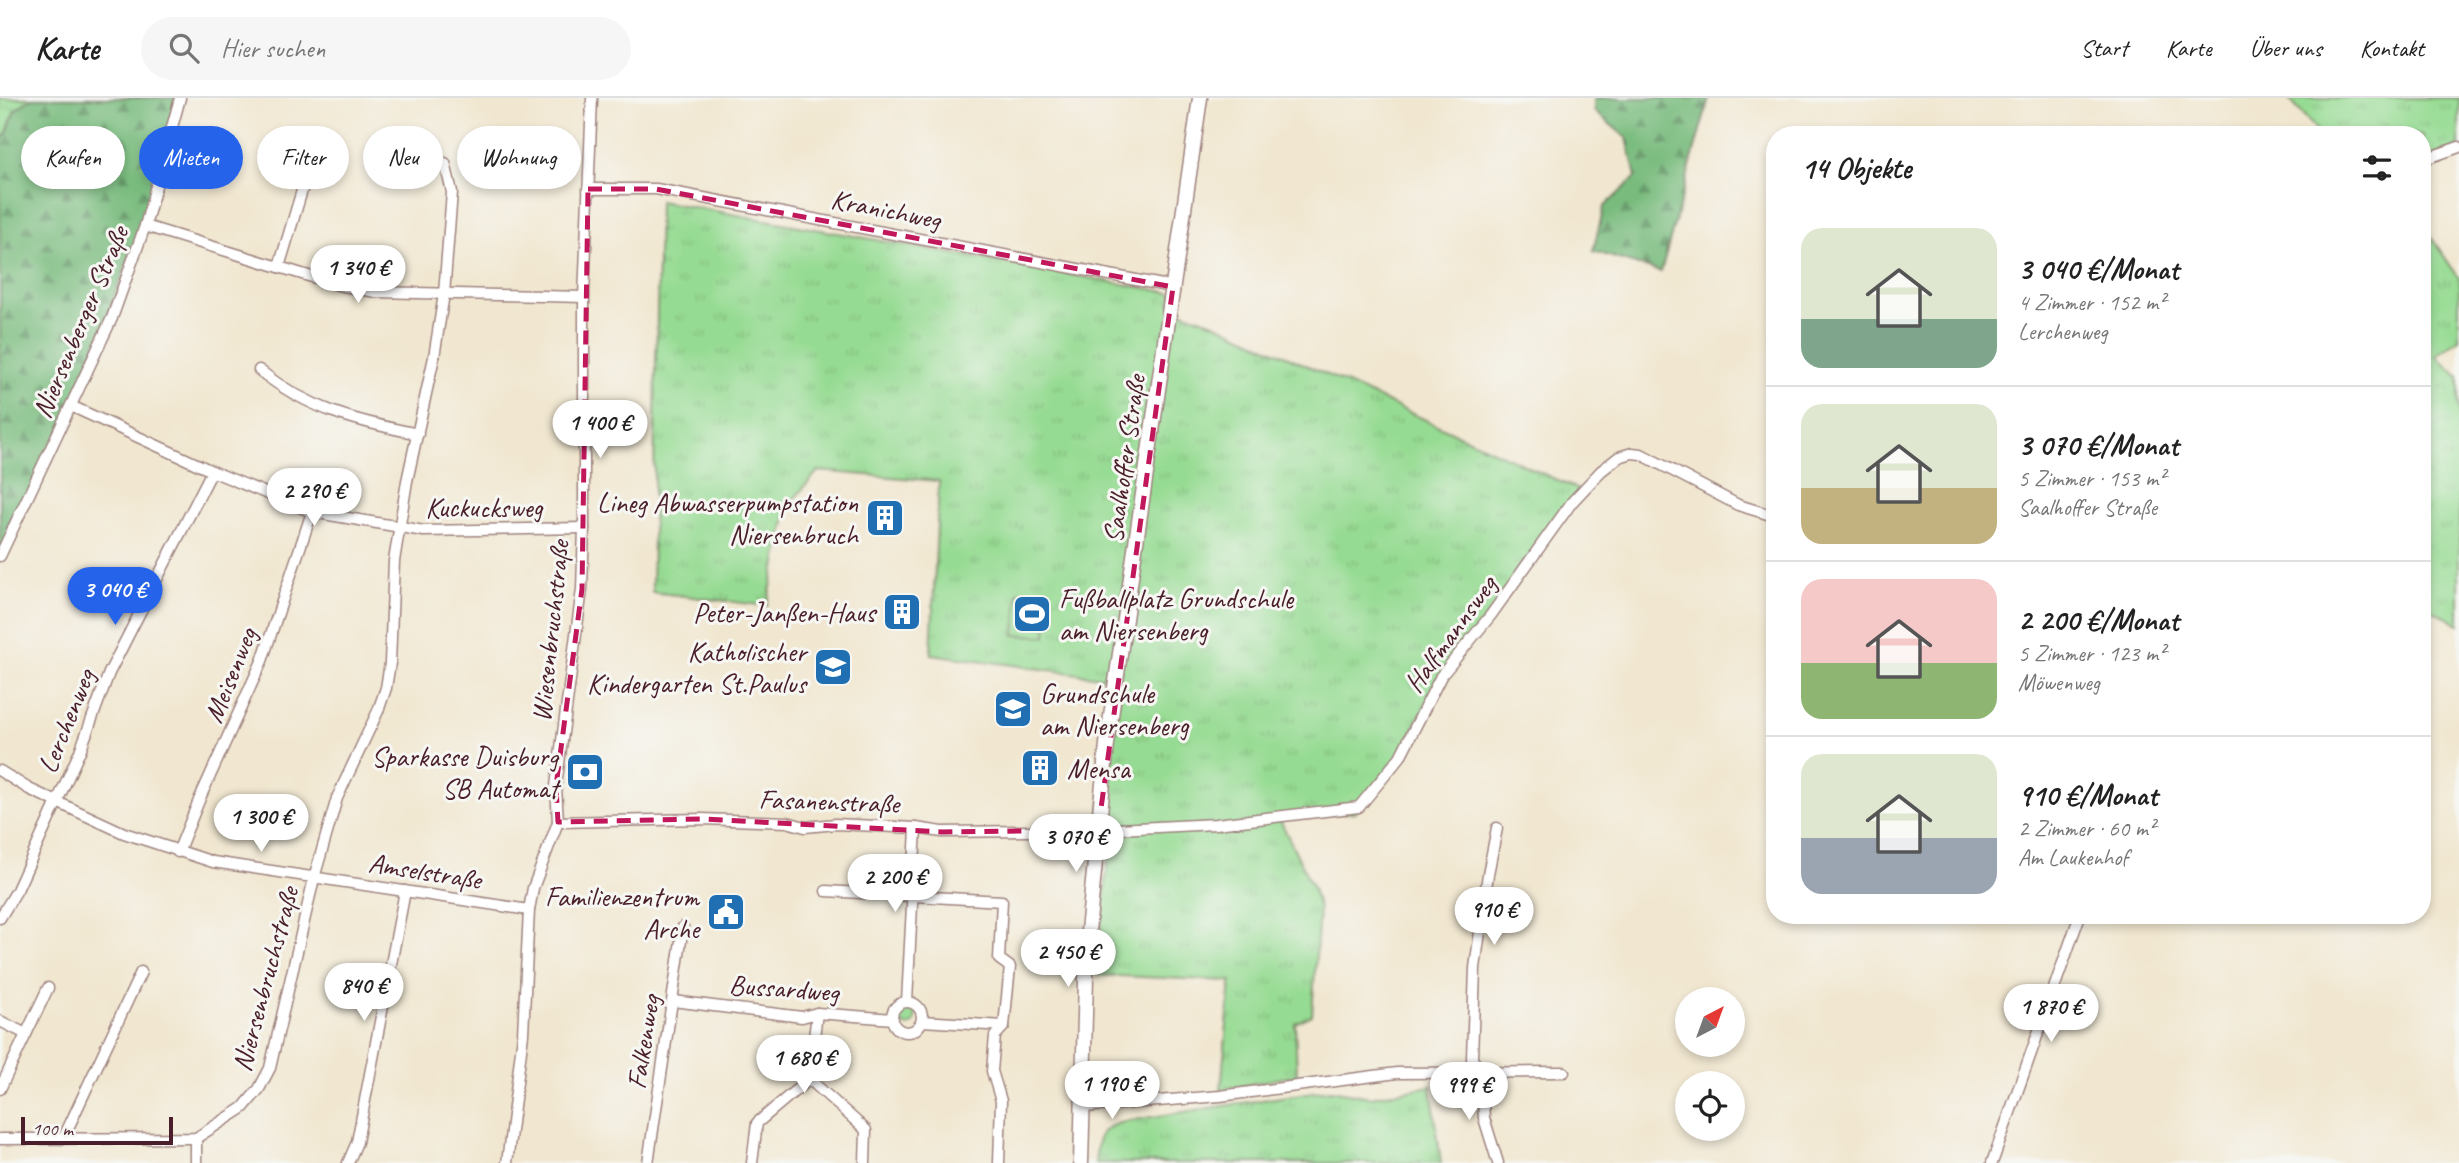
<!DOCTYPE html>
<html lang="de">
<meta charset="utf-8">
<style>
body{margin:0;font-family:Caveat,sans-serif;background:#f6f6f6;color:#222;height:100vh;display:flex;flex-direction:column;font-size:26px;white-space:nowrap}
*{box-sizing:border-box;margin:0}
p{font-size:23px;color:#767676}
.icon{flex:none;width:38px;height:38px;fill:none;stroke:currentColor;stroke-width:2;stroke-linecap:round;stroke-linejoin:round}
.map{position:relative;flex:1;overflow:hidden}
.sheet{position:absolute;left:1766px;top:28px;width:665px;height:798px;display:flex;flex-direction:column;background:#fff;border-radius:28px;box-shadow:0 4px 10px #0003}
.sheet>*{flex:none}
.top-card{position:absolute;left:21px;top:28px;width:665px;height:63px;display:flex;gap:14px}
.needle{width:46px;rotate:41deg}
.buttons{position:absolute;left:1675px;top:889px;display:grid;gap:14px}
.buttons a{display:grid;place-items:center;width:70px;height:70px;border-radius:50%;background:#fff;box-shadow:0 4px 10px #0003;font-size:35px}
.scale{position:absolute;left:21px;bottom:18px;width:152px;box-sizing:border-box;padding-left:7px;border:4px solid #4a1f2b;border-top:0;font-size:19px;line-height:24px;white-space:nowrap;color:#4a1f2b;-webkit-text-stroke:5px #f6f6f2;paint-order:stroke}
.price{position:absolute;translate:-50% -60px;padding:0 16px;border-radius:24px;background:#fff;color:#222;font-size:23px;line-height:46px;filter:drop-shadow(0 2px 4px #0008)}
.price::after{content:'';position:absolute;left:50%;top:42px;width:21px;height:16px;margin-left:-10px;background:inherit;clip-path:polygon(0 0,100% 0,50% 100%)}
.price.active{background:#2563eb;color:#fff}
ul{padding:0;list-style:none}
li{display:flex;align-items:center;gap:21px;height:175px;padding:0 35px}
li+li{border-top:2px solid #e0e0e0}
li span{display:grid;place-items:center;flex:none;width:196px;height:140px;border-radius:21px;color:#555}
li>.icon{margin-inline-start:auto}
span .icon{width:84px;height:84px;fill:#fffc;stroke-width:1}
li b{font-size:30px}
h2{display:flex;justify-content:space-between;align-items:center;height:84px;padding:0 35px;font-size:30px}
.chip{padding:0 24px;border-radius:32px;background:#fff;box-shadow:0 4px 10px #0003;font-size:24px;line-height:63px}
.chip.active{background:#2563eb;color:#fff}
header{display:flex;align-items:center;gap:42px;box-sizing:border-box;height:98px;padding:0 35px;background:#fff;border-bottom:2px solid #e0e0e0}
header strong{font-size:33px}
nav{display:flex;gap:38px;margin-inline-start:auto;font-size:24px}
.search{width:490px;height:63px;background:#f6f6f6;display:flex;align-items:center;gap:18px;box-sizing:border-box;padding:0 24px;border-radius:38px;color:#767676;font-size:26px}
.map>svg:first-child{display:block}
.grass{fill:url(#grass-tufts);stroke:#707d5f;stroke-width:2}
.forest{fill:url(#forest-firs);stroke:#616d54;stroke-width:2}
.pitch{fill:#96db93;stroke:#707d5f;stroke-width:2}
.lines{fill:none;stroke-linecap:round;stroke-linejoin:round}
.minor-casing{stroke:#9e837e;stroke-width:13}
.major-casing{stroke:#9e837e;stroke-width:17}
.minor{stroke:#fff;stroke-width:10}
.major{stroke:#fff;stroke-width:14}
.marked{fill:none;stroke:#c2185b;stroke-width:5;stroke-dasharray:14 9;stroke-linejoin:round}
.labels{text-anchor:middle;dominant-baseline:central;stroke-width:6;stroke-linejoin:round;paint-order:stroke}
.street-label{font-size:28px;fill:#4a1f2b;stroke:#f6f6f2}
.poi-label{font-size:28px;fill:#4a1f2b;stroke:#f6f6f2;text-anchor:end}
</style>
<header>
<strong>Karte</strong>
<div class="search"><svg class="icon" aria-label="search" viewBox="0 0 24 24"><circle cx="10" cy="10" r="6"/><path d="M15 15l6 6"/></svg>Hier suchen</div>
<nav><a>Start</a><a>Karte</a><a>Über uns</a><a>Kontakt</a></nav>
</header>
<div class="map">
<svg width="2459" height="1065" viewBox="0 0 2459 1065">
<defs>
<pattern id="grass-tufts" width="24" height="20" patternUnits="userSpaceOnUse" patternTransform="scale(1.75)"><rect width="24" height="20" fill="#96db93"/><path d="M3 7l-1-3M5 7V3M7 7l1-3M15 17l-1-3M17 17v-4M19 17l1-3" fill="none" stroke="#83bc7f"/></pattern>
<pattern id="forest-firs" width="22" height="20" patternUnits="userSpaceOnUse" patternTransform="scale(1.75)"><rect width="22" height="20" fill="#78bb7d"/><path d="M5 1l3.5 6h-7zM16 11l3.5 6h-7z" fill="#649767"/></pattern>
</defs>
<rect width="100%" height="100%" fill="#f6f6f2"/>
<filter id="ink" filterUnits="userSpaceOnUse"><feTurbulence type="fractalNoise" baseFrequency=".0143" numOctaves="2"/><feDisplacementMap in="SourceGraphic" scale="14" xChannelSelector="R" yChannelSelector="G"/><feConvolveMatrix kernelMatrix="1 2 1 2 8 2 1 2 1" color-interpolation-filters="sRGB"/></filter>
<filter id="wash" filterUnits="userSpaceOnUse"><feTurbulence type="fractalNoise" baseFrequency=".00686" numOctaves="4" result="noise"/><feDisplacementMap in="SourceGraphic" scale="28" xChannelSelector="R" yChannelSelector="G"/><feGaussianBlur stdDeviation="1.57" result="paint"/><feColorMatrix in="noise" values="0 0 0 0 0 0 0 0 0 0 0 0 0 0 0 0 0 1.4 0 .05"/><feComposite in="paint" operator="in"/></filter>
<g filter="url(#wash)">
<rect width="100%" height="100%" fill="#f1e7d0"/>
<g class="grass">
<path d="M0 0H32L15 12 7 35 0 43Z"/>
<path d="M2288 0H2459V49L2422 62V37H2321Z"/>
<path d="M659 103 1173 195 1171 210 1214 225 1583 394 1438 581 1400 658 1355 714 1279 720 1313 790 1319 812 1312 917 1295 925 1297 977 1221 992 1231 883 1096 877 1111 734 1098 732 1116 581 931 556 939 383 818 373 788 408 767 508 652 494Z"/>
<path d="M2422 126 2459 180V241L2436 258 2459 279V526L2422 507Z"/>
<circle cx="907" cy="919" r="9"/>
<path d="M1431 988 1441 1065H1095C1099 1037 1096 1031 1126 1023L1314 994 1331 992 1370 999Z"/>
</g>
<g class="forest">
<path d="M32 0H179L141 130 72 308 0 459V43L7 35 15 12Z"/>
<path d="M1594 0H1709L1661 174 1593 153 1604 109 1636 79 1627 40 1594 13Z"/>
</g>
<path class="pitch" d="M1018 494 1048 496 1046 538 1015 537Z"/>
</g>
<g filter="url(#ink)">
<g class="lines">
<defs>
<g id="minor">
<path d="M2422 62 2459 49"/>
<path d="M588 91H656L1173 189"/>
<path d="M145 128 338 187 376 194 584 199"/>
<path d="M279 169 309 69V42"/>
<path d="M259 272C309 312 356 323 418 336"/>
<path d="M71 308 214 374 312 414 424 433 584 430"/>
<path d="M0 458 112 220 145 128 180 0"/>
<path d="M0 673 29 691 124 735 213 764 529 812"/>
<path d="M558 724 702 721 787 724 805 729 836 726 916 730 942 734 1098 732 1216 726 1359 709 1400 659 1441 578 1491 517 1572 404 1601 373 1619 359 1632 355 1641 356 1738 407 1774 418"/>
<path d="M178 754 200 700 262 563 312 414"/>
<path d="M826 793 1002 803 999 861 1010 869 1004 928 995 938 992 973 1001 1003 999 1065"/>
<path d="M0 820 17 792 80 653 109 575 212 373"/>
<path d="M673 903 802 919 817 915 893 921"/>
<path d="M907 904 916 730"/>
<circle cx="907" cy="919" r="15"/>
<path d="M817 915 809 981 866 1032 865 1065"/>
<path d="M0 923 26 936"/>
<path d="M922 923 1004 928"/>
<path d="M1481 973 1472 961 1475 870 1488 776 1497 730"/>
<path d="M1481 973 1484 1020 1498 1065"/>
<path d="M0 991 48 890"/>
<path d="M1083 1009 1220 998 1397 975 1564 974"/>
<path d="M196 1040V1065"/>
<path d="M0 1041 196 1040 243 1010 259 991 270 970 314 780 337 700 378 613 386 590 390 565 394 463 407 383 434 259 444 196 452 94 445 65"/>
<path d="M63 1041 141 874"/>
<path d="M348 1065 357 1044 405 793"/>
<path d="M507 1065 523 936 529 812 533 790 558 724 556 688 582 491 584 430V199L592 0"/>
<path d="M648 1065 683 829"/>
<path d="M752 1065 757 1025 809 981"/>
<path d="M1992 1065 2080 817"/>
</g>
<path id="major" d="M1081 1065 1087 843 1107 646 1200 0"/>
</defs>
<use href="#minor" class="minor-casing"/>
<use href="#major" class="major-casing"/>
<use href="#minor" class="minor"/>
<use href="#major" class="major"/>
</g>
</g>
<path class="marked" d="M588 91H656L1173 189 1098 732 942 734 702 721 558 724 556 688 582 491Z"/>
<defs>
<symbol id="building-square" viewBox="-11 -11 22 22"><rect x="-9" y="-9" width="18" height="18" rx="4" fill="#1f6fb2" stroke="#f6f6f2"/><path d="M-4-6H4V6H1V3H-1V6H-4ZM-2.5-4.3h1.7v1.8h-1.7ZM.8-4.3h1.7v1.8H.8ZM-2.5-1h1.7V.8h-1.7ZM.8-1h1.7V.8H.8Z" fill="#fff"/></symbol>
<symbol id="stadium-square" viewBox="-11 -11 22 22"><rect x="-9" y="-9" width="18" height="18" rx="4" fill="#1f6fb2" stroke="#f6f6f2"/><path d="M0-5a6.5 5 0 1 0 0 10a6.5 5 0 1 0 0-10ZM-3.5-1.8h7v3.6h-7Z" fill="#fff"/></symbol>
<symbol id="school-square" viewBox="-11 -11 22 22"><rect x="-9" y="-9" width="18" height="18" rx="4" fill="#1f6fb2" stroke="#f6f6f2"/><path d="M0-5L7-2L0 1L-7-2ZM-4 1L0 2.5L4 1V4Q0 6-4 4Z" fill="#fff"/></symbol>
<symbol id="bank-square" viewBox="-11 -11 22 22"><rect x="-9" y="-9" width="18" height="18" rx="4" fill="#1f6fb2" stroke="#f6f6f2"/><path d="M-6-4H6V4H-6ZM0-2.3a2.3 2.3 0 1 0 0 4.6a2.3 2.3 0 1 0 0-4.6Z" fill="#fff"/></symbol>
<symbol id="civic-square" viewBox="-11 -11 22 22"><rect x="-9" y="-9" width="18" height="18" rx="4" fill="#1f6fb2" stroke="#f6f6f2"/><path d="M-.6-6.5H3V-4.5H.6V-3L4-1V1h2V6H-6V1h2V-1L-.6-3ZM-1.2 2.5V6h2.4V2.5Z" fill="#fff"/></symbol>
</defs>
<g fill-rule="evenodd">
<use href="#building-square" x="863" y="398" width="44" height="44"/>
<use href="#building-square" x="880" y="492" width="44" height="44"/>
<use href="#stadium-square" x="1010" y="494" width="44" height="44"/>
<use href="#school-square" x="811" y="547" width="44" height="44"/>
<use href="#school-square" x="991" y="589" width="44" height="44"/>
<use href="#building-square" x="1018" y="648" width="44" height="44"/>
<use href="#bank-square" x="563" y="652" width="44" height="44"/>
<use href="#civic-square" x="704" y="792" width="44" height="44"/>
</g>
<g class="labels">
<g class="street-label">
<text transform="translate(886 111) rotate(11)">Kranichweg</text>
<text transform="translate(80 224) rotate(-67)">Niersenberger Straße</text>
<text transform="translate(1124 361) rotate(-82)">Saalhoffer Straße</text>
<text x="484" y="409">Kuckucksweg</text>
<text transform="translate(550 533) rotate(-84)">Wiesenbruchstraße</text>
<text transform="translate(1450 536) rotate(-54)">Halfmannsweg</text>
<text transform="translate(230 577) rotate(-68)">Meisenweg</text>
<text transform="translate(66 623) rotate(-68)">Lerchenweg</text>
<text transform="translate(829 703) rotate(2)">Fasanenstraße</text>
<text transform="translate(425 773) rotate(9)">Amselstraße</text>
<text transform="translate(265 881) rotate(-75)">Niersenbruchstraße</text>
<text transform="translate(784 890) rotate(4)">Bussardweg</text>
<text transform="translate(643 944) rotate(-81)">Falkenweg</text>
</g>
<g class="poi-label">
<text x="858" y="404">Lineg Abwasserpumpstation<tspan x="858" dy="32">Niersenbruch</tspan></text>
<text x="1059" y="500" text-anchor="start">Fußballplatz Grundschule<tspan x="1059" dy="32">am Niersenberg</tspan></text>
<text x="875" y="514">Peter-Janßen-Haus</text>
<text x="806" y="553">Katholischer<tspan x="806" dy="32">Kindergarten St.Paulus</tspan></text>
<text x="1040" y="595" text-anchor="start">Grundschule<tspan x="1040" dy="32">am Niersenberg</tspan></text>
<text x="558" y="658">Sparkasse Duisburg<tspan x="558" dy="32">SB Automat</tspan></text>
<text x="1067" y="670" text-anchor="start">Mensa</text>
<text x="699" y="798">Familienzentrum<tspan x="699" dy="32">Arche</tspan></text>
</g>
</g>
</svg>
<div class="buttons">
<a><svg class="needle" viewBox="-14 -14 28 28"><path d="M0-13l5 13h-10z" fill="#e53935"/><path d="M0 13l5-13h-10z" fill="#767676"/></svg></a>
<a><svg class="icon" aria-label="locate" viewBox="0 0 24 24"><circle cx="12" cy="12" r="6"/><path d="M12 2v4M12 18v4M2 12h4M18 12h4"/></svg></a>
</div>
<div class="scale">100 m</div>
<b class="price" style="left:358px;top:207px">1 340 €</b>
<b class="price" style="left:600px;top:362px">1 400 €</b>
<b class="price" style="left:314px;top:430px">2 290 €</b>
<b class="price active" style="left:115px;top:529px">3 040 €</b>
<b class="price" style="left:261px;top:756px">1 300 €</b>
<b class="price" style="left:1076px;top:776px">3 070 €</b>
<b class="price" style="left:895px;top:816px">2 200 €</b>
<b class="price" style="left:1494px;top:849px">910 €</b>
<b class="price" style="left:1068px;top:891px">2 450 €</b>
<b class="price" style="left:364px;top:925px">840 €</b>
<b class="price" style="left:2051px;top:946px">1 870 €</b>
<b class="price" style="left:804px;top:997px">1 680 €</b>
<b class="price" style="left:1112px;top:1023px">1 190 €</b>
<b class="price" style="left:1469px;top:1024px">999 €</b>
<div class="top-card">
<a class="chip">Kaufen</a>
<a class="chip active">Mieten</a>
<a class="chip">Filter</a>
<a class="chip">Neu</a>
<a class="chip">Wohnung</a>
</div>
<section class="sheet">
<h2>14 Objekte<svg class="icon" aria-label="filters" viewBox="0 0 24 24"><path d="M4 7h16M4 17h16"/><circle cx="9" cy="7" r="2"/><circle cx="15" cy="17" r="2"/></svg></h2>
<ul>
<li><span style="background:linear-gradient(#dfe7d0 65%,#7fa58c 0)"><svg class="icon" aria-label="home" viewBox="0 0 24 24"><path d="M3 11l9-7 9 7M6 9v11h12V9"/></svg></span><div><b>3 040 €/Monat</b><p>4 Zimmer · 152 m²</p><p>Lerchenweg</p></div></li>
<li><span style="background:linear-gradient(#dfe7d0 60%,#c2b280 0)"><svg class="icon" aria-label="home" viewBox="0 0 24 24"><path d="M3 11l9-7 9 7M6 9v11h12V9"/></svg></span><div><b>3 070 €/Monat</b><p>5 Zimmer · 153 m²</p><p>Saalhoffer Straße</p></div></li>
<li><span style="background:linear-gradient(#f6c9c9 60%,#8fb573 0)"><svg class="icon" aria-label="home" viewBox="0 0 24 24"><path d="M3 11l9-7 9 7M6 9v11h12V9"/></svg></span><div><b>2 200 €/Monat</b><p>5 Zimmer · 123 m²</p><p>Möwenweg</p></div></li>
<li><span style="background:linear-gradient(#dfe7d0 60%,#9aa5b1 0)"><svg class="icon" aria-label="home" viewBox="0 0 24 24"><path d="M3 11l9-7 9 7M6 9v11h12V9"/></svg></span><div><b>910 €/Monat</b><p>2 Zimmer · 60 m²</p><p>Am Laukenhof</p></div></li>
</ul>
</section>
</div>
